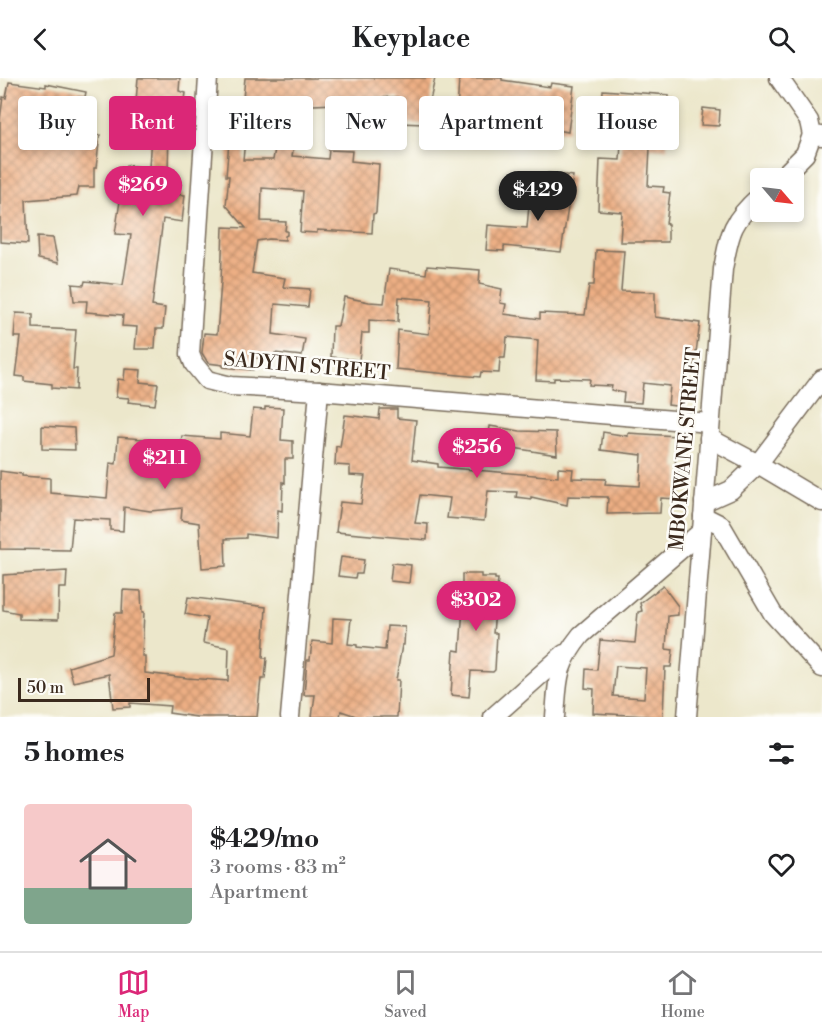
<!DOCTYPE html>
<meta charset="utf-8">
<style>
body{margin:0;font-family:"Libre Bodoni",serif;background:#f6f6f6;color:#202124;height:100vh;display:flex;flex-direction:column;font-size:22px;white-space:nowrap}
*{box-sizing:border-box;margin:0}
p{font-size:20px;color:#757577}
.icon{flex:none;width:33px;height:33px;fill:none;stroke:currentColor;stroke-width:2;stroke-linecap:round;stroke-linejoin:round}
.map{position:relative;height:639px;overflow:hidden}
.details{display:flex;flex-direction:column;background:#fff;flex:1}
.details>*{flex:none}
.guide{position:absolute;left:18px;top:18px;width:786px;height:54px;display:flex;gap:12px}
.needle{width:39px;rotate:118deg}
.fabs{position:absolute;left:750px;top:90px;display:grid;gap:12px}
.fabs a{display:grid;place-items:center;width:54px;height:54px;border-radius:6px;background:#fff;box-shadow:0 3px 9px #0003;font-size:30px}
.scale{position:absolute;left:18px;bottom:15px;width:132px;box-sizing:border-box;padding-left:6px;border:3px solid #3b2a1e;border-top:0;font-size:16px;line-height:21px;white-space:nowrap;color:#3b2a1e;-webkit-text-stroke:4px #fdfcf7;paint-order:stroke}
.price{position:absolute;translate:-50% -51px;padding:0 14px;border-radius:21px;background:#db2777;color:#fff;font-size:20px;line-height:39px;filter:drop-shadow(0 2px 3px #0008)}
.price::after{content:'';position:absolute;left:50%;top:36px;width:18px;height:14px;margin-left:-9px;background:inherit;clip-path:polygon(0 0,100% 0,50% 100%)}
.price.selected{background:#222;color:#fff}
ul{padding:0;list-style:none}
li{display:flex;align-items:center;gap:18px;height:150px;padding:0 24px}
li+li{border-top:2px solid #e0e0e0}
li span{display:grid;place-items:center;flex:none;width:168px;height:120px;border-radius:6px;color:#555}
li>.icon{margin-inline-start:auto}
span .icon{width:72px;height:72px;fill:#fffc;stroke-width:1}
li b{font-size:26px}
h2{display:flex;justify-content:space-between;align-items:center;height:72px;padding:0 24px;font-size:26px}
.chip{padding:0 21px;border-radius:6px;background:#fff;box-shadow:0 3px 9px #0003;font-size:21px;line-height:54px}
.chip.selected{background:#db2777;color:#fff}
header{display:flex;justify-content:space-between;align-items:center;height:78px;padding:0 24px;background:#fff;font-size:27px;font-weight:700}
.menu{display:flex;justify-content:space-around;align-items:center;height:84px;border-top:2px solid #e0e0e0;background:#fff;font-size:16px;color:#757577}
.menu a{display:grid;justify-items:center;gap:3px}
.menu .selected{color:#db2777}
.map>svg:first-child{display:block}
.building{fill:url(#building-cross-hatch);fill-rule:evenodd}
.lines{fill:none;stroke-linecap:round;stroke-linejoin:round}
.minor-casing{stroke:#796c5b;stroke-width:21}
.minor{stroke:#fff;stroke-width:18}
.labels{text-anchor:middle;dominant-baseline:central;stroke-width:5;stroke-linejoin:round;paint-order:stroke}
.street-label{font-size:20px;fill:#3b2a1e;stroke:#fdfcf7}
</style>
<header><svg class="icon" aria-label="back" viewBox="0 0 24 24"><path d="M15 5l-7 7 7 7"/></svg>Keyplace<svg class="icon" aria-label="search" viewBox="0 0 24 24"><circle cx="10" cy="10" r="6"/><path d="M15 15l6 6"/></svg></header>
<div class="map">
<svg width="822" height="639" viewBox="0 0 822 639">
<defs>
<pattern id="building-cross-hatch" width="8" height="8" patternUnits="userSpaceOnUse" patternTransform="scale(1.5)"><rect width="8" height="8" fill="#edaf84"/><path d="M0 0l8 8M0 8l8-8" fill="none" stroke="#c18f6b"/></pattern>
</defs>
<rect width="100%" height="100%" fill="#fdfcf7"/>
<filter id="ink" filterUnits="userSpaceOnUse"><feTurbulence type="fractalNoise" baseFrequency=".0167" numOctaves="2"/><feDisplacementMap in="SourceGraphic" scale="12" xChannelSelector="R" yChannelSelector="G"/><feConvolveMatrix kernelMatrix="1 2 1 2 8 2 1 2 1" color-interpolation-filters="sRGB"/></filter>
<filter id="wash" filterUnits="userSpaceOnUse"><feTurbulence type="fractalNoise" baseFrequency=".008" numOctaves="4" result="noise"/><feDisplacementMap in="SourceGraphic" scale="24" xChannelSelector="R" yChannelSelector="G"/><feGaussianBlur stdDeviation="1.35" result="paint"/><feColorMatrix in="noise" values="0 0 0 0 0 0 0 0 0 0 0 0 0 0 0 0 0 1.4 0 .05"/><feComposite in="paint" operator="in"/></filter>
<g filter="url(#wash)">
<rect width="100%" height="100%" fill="#ece7cb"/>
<g id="blocks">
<g class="building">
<path d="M138 0H180L179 13 186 15 183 34 175 32 173 55H169L168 93H173L170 116 185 117 182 144 163 141 152 228 165 230 163 251H156L155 271H135L137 249 122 248 123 237 86 234 87 223H74L72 206 84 207 85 203 123 207 131 157 115 156 120 123H123L122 110 126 87 149 90 151 55H134L133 34H135Z"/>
<path d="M245 0H435L425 46 398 45V19L335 21V26L270 29 268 44 247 42 243 82H273L276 65 294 68 292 78 328 81 329 72 352 73 351 83 379 86 376 135 373 136 372 155 317 152V155L300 154 303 113 262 110 261 143 286 144 285 153H287V157L285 158V162L269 161 257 163 252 195 285 200 283 209 310 211 308 229 275 226 273 256 305 261 302 278 275 275 274 281 254 280 253 292 223 289V287L208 285 202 275 204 255 217 256 221 204 223 149 246 150 226 127 229 98H226L232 30 242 31Z"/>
<path d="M459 0H502V2L550 9 551 5 574 8 568 54 552 51 554 36 525 31 524 42 476 37 473 55 456 53Z"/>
<path d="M9 4 46 9V6L86 14 85 19 57 20 62 61 100 57 96 90H94V109H79L77 118 26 122 28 166 0 164V41L3 19 6 20Z"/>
<path d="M603 12 669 17 667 71 650 70 648 108 664 109 663 114 670 115 666 146H668V164H620L622 134 598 132 600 81 620 82 623 31 602 30Z"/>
<path d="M703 30 720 32 719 48 701 47Z"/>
<path d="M548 95 573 98 561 174 504 168V173L486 172 488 147 527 150 529 127H546Z"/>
<path d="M37 159 53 160 58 185 38 181Z"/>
<path d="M596 172 624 173 621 213 655 214V239L700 245 694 289 689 288 686 321H684L683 329 668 327 670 308 643 305 641 325 623 324 624 315 611 312 612 308 589 307 590 301 554 300V303L536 302 538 262 507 259 505 280H500L499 295 481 294 480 299 396 291 398 252 429 256 432 222 399 219 398 244 369 242V255H362L359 282 331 279 332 248H338L344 219 369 224 384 225 389 191 426 196 427 188 480 192 479 206 502 211 500 225 506 226 504 236 540 241V235L585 237 589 207H594Z"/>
<path d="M16 235 33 236V250L76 252 73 291H77L76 312 52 310V306L24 303V299L16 298 21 259H14Z"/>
<path d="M125 291 141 292 140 304 158 306 155 327 128 324 129 320 116 319 118 301 124 302Z"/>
<path d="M265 329 283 330 281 362 293 363V381H285V405L283 404 282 433 278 432 277 460 246 456V460L225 461 226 488 202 490 199 445 181 442 182 430 150 433 124 429 123 453 110 452V442L73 440 70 472 0 471V393L22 396V398L50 400V415L107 420 110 385 116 386 118 359 181 364 182 358 220 361V355L250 358 253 331 265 332Z"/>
<path d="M380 331H397V340L416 342 412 382 438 386V389L558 399V390L573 391 572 400 606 401 605 406 640 408 642 377 601 372 603 354 628 358V355L677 358 675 391 679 390 677 421 661 420 660 435 607 436 608 419 568 418 567 427 531 419V421L516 419 517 414 488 413 484 443 447 440 450 420 420 417 415 445 428 446 427 462 336 454 340 424 361 426 365 398 350 397V388L335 387 336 368 340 369 345 337 379 341Z"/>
<path d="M42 348 74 350 75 372 42 371Z"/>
<path d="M490 348 520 353 556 354 557 377 488 366Z"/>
<path d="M341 479 364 482 362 496H356L355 500 338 498Z"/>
<path d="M392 485 411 487 409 505 390 503Z"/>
<path d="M67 493 66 510H59L58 542 19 541V535L3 532V497Z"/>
<path d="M462 496H481V499H495V501H498L493 555H497L495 592 493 594 471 593 469 619 451 617 454 572 460 573 464 514H462Z"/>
<path d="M663 508 678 528V537L668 538 666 571 673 572 671 589H665L663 639 593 635 594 611 585 610 586 591 597 592 600 562 635 565 638 534 642 533 640 525ZM616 588 646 590 644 620 613 618Z"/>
<path d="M123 512 141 513 142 534H144L142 578H145V595L187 600 228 603 229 570 203 565 207 540 185 536 188 519 266 529 263 580H267L265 601H261L257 639H197L169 635 170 628 130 625V629L113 630 109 596 73 604 69 589 111 576 115 535H122Z"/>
<path d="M333 540 351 541 348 566 357 567V569L385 572 387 548 405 549 404 567H402L396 602H399L397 639H359L341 633 340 639H312L315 617H304L307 582H310L312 563 332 565Z"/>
</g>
</g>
</g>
<g filter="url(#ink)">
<use href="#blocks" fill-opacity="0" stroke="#796c5b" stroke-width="1.5"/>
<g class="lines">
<defs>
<g id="minor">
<path d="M208 0 190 276 194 286 207 302 231 308 319 313 710 345"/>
<path d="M779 0 809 43 812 57 822 58"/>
<path d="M781 100 805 76 812 57"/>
<path d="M709 360 758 386 822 424"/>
<path d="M704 424 731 412 758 386 822 301"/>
<path d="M703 438 721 447 773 536 822 590"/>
<path d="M290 639 319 313"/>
<path d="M493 639 564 576"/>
<path d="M555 639C558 601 556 588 581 557L702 453"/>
<path d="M687 639 723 191C730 154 731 144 760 118"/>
</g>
</defs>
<use href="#minor" class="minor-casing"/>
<use href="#minor" class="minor"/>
</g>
</g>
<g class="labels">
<g class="street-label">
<text transform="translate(307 289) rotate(5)">SADYINI STREET</text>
<text transform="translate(686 371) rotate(-85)">MBOKWANE STREET</text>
</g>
</g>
</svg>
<div class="fabs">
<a><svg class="needle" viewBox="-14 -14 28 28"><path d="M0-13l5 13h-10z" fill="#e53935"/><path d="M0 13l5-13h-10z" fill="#757577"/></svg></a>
</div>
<div class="scale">50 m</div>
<b class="price" style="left:143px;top:139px">$269</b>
<b class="price selected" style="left:538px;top:144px">$429</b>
<b class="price" style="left:477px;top:401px">$256</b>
<b class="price" style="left:165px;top:412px">$211</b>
<b class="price" style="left:476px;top:554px">$302</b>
<div class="guide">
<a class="chip">Buy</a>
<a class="chip selected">Rent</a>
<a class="chip">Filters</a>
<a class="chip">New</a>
<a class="chip">Apartment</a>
<a class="chip">House</a>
</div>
</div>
<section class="details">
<h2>5 homes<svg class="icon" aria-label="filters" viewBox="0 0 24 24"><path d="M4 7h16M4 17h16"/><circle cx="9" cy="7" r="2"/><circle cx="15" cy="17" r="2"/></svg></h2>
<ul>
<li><span style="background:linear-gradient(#f6c9c9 70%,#7fa58c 0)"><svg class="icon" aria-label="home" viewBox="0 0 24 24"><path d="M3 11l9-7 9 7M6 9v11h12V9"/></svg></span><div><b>$429/mo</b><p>3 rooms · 83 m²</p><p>Apartment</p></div><svg class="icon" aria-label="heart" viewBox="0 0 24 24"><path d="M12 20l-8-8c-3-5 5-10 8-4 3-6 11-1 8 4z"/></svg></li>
</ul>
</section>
<nav class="menu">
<a class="selected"><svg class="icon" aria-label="map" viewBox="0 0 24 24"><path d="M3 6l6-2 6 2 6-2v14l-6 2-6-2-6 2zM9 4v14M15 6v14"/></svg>Map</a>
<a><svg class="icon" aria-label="saved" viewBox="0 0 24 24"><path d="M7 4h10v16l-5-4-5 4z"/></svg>Saved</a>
<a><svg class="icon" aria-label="home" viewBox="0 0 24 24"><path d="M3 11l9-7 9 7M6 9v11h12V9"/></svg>Home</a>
</nav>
